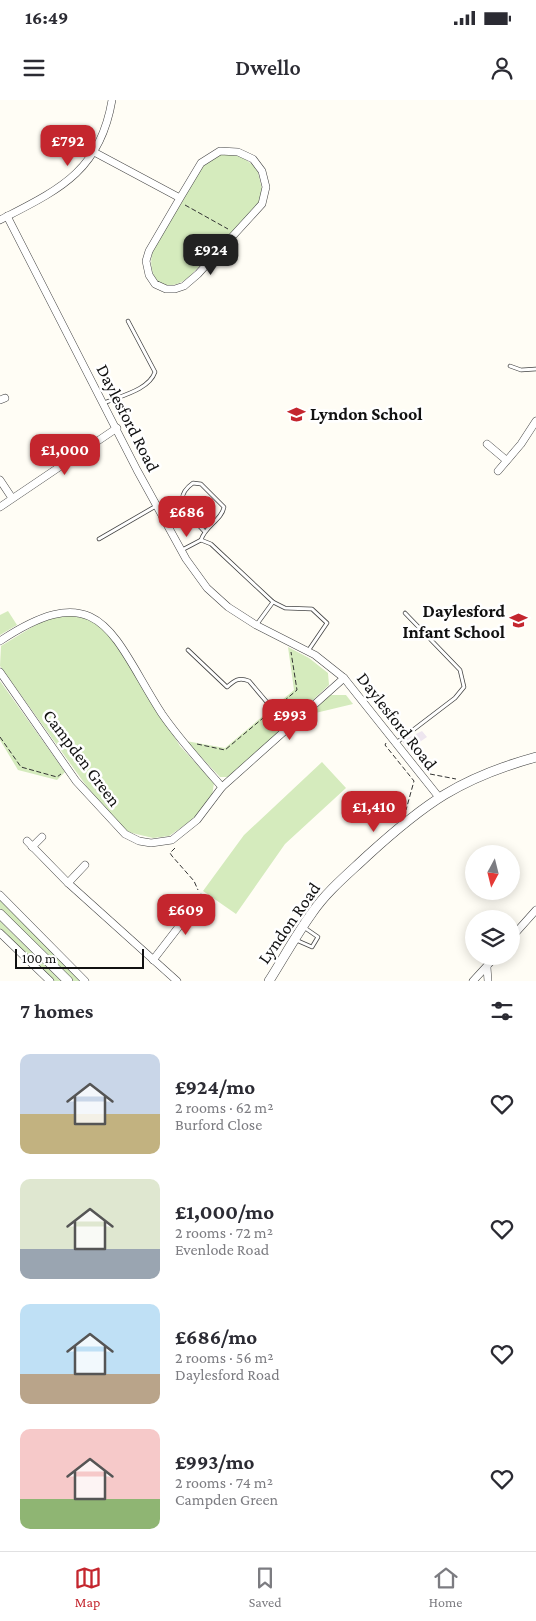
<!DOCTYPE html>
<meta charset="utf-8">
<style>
body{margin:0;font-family:"Crimson Pro",serif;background:#f7f7f7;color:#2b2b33;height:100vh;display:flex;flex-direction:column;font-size:19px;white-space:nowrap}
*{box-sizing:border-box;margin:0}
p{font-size:16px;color:#7c7c81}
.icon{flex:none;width:28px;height:28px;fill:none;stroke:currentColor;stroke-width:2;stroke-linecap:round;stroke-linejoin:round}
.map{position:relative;height:881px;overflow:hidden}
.sheet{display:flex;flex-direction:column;background:#fff;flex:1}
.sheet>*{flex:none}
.needle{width:32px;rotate:187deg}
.tools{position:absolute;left:465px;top:745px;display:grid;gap:10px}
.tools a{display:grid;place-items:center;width:55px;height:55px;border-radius:50%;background:#fff;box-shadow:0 2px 12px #0003;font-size:25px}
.scale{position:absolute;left:15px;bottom:12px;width:129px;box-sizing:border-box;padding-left:5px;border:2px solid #111;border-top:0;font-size:14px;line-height:18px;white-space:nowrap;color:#111;-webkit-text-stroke:4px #fff;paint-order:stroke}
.price{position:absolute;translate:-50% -42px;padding:0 11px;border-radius:10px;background:#c4262e;color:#fff;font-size:16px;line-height:32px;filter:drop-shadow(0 1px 2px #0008)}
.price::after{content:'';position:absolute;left:50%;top:30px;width:15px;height:11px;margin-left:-8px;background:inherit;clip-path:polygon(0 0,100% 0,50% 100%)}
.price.on{background:#222;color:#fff}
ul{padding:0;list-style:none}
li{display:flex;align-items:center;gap:15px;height:125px;padding:0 20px}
li span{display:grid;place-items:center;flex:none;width:140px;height:100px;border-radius:10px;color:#555}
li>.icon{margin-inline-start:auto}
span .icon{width:60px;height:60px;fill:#fffc;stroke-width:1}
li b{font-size:21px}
h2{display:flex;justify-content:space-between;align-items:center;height:60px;padding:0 20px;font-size:21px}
.status{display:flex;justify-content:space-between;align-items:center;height:35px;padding:0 25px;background:#fff;direction:ltr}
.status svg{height:14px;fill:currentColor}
header{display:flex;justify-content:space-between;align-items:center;height:65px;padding:0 20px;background:#fff;font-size:22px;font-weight:600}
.dock{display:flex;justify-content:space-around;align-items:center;height:70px;border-top:1px solid #e1e1e2;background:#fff;font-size:14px;color:#7c7c81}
.dock a{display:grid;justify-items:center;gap:2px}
.dock .on{color:#c4262e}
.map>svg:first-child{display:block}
.industrial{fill:#eee6ef}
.green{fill:#d5ebbd}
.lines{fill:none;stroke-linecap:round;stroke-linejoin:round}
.service-casing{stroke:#444;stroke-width:4.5}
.minor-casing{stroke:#444;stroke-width:8}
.tertiary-casing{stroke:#444;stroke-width:10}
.path{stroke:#333;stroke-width:1;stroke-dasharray:5 2.5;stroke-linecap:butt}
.service{stroke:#fff;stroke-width:3}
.minor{stroke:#fff;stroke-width:7}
.tertiary{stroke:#fff;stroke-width:9}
.labels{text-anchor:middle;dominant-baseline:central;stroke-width:5;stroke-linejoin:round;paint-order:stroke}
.poi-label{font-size:18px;font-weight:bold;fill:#111;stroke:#fff;text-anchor:start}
.street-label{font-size:18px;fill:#111;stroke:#fff}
</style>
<div class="status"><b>16:49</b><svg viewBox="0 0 49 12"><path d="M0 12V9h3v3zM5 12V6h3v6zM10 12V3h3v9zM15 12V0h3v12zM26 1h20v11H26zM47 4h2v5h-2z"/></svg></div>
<header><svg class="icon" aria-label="menu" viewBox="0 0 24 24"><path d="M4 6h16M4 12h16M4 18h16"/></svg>Dwello<svg class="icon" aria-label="person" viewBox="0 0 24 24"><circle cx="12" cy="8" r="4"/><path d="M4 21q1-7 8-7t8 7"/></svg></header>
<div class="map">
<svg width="536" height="881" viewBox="0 0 536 881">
<rect width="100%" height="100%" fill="#fffdf5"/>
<path class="industrial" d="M422 631 427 637 408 650 402 641Z"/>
<g class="green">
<path d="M222 54H238L257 68 262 89 259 103 189 177C164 197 145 178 153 150L203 65 212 58Z"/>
<path d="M8 511 17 525 0 535V515Z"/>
<path d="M66 515 89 519 105 530 132 568 180 646 214 683 212 696 195 718 169 736 153 738 128 732 103 709 0 566 1 546 47 518Z"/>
<path d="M288 547 309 558 328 573 329 585 230 677H220L186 641 225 648 294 590Z"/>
<path d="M0 581 65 672 57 680 18 670 0 640Z"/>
<path d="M329 595H346L353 604 307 615Z"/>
<path d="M322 662 346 688 285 744 236 814 203 791 244 735Z"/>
<path d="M0 800 82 881H73L6 815 0 809Z"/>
<path d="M0 821 61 881H54L7 836 0 829Z"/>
</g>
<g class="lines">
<defs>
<g id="service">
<path d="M510 266 521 270 536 269"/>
<path d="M104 303C120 296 149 290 155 272L128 221"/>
<path d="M99 439 156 406"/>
<path d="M201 440C205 426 222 420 224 407L201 384 193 383C169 400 191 416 204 431"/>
<path d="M182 450 201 440 211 444 273 502 285 508 312 509 327 523 308 551"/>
<path d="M257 524 273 502"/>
<path d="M188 550 227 587C235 580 239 577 249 581L288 627"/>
<path d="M396 643 455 598 464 587 460 570 405 513"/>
<path d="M296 840 312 847 318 837 305 828"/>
</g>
<g id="minor">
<path d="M94 52 180 98 149 151 146 161 149 175 155 184 166 189H175L184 186 198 174 262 104 266 87 262 71 253 59 238 52 220 51 201 63 180 98"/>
<path d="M7 116 137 370 186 459 207 488 228 507 256 525 315 555 344 578 438 696"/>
<path d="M0 120C58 90 100 72 112 0"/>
<path d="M0 300 5 298"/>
<path d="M487 344 506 360"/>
<path d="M498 371 521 344 536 321"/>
<path d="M0 380 12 398"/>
<path d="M0 407 117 328"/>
<path d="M0 541C102 473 113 538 162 614 180 640 201 663 222 687L197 720 172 740 151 743 139 741 125 734 76 681 0 572"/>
<path d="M222 687 344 578"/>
<path d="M27 741 68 783 177 881"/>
<path d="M32 747 42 737"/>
<path d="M68 783 85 765"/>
<path d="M0 795 85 881"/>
<path d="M0 833 50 881"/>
<path d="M511 838 536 810"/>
<path d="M153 860 201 798"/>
<path d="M487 867 488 881"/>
<path d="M473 881 496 856"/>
</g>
<g id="tertiary">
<path d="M0 814 68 881"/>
<path d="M269 881C283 859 296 835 312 813 327 791 348 774 367 756 425 703 460 678 536 657"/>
</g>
</defs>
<use href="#service" class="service-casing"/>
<use href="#minor" class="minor-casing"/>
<use href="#tertiary" class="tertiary-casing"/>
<g class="path">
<path d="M185 105 228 129"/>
<path d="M278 606 297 590 291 552"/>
<path d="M0 637 21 667 57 677 61 674"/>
<path d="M386 643 385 645 414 681 406 710"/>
<path d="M197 644 225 650 269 613"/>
<path d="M430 674 456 679"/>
<path d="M175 748 170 753 172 756 194 781 198 790"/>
</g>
<use href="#service" class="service"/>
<use href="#minor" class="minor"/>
<use href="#tertiary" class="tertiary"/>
</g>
<defs>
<symbol id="school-bare" viewBox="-9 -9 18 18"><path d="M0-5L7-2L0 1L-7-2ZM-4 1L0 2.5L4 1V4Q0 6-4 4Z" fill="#c4262e" stroke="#fff" stroke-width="2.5" paint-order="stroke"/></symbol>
</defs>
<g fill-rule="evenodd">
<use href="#school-bare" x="284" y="302" width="25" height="25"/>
<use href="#school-bare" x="506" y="508" width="25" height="25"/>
</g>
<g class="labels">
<g class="poi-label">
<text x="310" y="314">Lyndon School</text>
<text x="505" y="511" text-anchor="end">Daylesford<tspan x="505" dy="21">Infant School</tspan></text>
</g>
<g class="street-label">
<text transform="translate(128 318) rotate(63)">Daylesford Road</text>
<text transform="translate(397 621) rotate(52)">Daylesford Road</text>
<text transform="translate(82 658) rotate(53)">Campden Green</text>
<text transform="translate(289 823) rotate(-55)">Lyndon Road</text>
</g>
</g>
</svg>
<div class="tools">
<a><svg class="needle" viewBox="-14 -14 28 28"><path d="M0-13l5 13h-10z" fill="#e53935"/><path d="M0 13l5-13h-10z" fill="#7c7c81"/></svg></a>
<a><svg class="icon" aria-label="layers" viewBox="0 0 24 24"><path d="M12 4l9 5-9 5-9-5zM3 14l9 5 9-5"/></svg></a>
</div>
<div class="scale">100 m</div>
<b class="price" style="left:68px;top:67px">£792</b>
<b class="price on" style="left:211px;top:176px">£924</b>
<b class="price" style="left:65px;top:376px">£1,000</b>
<b class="price" style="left:187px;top:438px">£686</b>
<b class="price" style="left:290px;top:641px">£993</b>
<b class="price" style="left:374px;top:733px">£1,410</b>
<b class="price" style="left:186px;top:836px">£609</b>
</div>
<section class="sheet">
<h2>7 homes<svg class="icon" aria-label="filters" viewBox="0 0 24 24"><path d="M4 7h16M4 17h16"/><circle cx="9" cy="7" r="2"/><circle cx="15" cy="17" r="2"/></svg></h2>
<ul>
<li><span style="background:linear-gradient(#c9d6e8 60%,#c2b280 0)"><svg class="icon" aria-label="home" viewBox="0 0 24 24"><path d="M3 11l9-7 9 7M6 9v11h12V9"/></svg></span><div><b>£924/mo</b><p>2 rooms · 62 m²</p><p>Burford Close</p></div><svg class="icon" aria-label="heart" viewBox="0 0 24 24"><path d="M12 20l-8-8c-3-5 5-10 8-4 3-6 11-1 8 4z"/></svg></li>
<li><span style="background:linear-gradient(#dfe7d0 70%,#9aa5b1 0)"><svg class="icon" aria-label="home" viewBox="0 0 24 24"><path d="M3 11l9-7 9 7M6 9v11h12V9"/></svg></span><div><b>£1,000/mo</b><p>2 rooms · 72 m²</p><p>Evenlode Road</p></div><svg class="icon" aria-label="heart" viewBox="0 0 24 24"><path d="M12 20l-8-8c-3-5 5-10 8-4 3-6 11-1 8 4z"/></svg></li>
<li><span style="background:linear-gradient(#bfe0f5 70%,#b9a48a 0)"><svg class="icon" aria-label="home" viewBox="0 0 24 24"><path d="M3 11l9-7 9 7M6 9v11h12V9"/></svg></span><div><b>£686/mo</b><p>2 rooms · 56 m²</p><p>Daylesford Road</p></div><svg class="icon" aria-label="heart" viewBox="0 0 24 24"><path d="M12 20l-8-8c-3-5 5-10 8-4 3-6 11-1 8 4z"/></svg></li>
<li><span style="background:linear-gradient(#f6c9c9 70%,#8fb573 0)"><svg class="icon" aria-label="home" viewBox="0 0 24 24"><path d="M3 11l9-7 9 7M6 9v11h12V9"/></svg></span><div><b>£993/mo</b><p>2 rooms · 74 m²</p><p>Campden Green</p></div><svg class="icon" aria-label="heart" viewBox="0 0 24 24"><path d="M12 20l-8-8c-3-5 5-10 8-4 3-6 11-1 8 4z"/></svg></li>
</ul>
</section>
<nav class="dock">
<a class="on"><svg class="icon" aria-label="map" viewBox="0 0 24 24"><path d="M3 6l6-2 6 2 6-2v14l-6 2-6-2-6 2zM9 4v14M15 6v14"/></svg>Map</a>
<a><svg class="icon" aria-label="saved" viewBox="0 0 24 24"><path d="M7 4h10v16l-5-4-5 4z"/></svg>Saved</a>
<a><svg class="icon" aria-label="home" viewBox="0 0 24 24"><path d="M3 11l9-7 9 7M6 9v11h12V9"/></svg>Home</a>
</nav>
